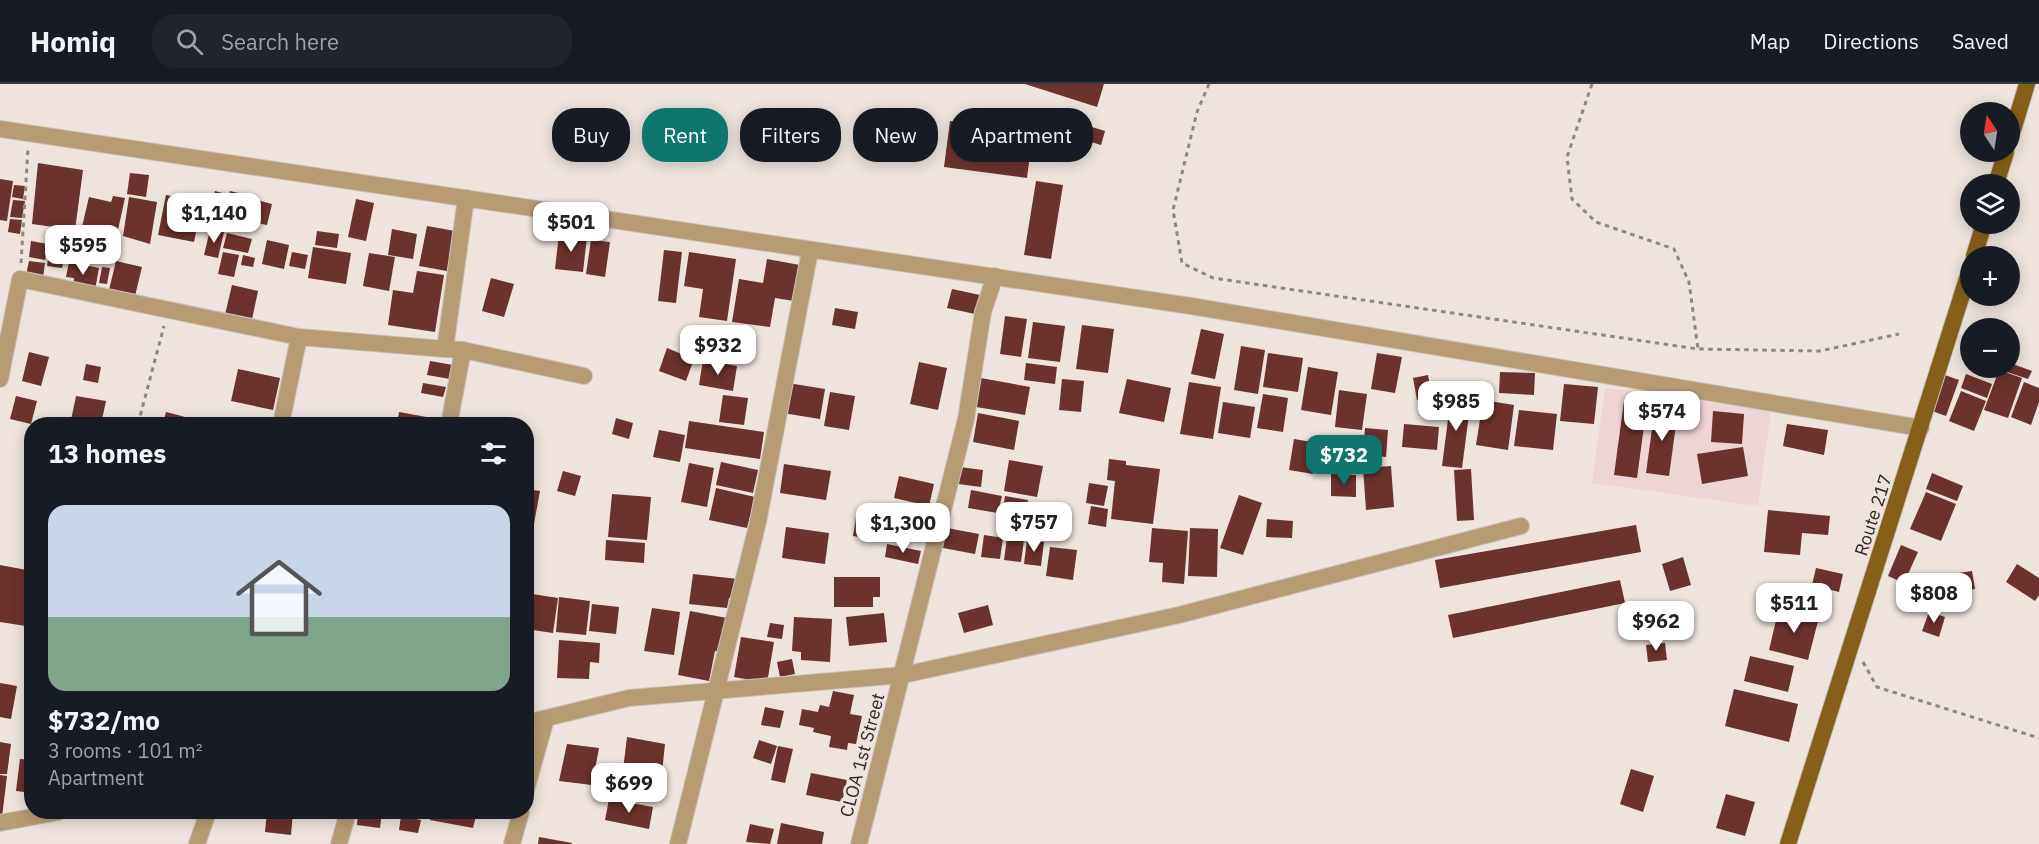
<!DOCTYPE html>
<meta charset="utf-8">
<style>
body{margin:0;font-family:"IBM Plex Sans",sans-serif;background:#20242c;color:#f1f3f6;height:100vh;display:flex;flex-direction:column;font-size:22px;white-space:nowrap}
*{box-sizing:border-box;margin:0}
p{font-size:20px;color:#9ea1a6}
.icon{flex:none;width:33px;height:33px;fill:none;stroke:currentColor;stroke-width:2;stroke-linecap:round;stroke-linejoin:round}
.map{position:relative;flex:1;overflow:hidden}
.side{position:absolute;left:24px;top:333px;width:510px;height:402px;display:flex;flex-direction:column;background:#171b24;border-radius:24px;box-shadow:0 3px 15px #0003}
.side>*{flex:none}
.guide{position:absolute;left:552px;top:24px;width:570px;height:54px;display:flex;gap:12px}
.needle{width:39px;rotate:348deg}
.controls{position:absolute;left:1960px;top:18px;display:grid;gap:12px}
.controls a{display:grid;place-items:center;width:60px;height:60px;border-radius:50%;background:#171b24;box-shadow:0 3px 15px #0003;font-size:30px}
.price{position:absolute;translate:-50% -51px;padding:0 14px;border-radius:12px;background:#fff;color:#222;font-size:20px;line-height:39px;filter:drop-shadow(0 2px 3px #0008)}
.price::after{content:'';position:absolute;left:50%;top:36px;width:18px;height:14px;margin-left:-9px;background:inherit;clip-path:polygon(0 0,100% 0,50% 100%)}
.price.active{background:#0f766e;color:#fff}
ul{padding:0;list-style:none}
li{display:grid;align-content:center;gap:12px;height:318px;padding:0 24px}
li+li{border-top:2px solid #363941}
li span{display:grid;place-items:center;height:186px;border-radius:18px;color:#555}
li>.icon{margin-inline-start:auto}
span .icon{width:108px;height:108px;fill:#fffc;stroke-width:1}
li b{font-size:26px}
h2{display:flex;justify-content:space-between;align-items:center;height:72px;padding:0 24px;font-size:26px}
.chip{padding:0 21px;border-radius:24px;background:#171b24;box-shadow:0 3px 15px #0003;font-size:21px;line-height:54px}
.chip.active{background:#0f766e;color:#fff}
header{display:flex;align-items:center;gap:36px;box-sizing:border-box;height:84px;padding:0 30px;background:#171b24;border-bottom:2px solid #363941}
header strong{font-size:28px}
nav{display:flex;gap:33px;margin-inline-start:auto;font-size:21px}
.search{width:420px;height:54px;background:#20242c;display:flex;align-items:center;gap:15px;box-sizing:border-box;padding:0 21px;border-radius:24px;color:#9ea1a6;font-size:22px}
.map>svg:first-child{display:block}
.education{fill:#efd4d6}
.building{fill:#6c322d}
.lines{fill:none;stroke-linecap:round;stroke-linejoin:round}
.minor-casing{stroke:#cbc1bc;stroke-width:18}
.primary-casing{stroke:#cbc1bc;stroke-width:18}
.path{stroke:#8f8783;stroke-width:3;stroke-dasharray:4.5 4.5;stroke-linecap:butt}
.minor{stroke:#b79c73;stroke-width:16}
.primary{stroke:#866019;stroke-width:16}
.labels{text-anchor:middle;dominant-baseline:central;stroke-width:6;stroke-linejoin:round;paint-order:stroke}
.street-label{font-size:18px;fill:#2c2826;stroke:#eee3dd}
</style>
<header>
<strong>Homiq</strong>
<div class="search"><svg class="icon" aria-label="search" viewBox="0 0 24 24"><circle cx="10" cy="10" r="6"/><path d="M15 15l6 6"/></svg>Search here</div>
<nav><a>Map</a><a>Directions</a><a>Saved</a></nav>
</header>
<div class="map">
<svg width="2039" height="760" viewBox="0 0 2039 760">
<rect width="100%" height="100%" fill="#eee3dd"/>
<path class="education" d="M1605 304 1771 327 1758 422 1592 399Z"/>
<g class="building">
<path d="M1025 0H1104L1097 23Z"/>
<path d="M1069 36 1105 47 1101 61 1065 50Z"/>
<path d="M950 37 1033 47 1027 94 944 83Z"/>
<path d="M38 79 83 86 75 146 32 140Z"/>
<path d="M130 89 149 91 146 113 127 110Z"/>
<path d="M0 95 13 97 7 137 0 136Z"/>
<path d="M1036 97 1063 101 1051 175 1024 171Z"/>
<path d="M14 101 25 102 23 115 12 113Z"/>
<path d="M215 107 226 110 222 125 211 123Z"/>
<path d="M230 107 247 111 243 132 225 128Z"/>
<path d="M166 111 202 118 194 158 158 151Z"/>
<path d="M113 112 125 114 116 155 106 152 104 159 83 154 84 147H81L89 113 111 118Z"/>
<path d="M129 113 157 118 150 160 123 152Z"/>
<path d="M356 115 374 119 366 157 348 153Z"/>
<path d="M13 116 25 117 22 134 10 133Z"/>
<path d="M257 116 272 120 267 141 252 138Z"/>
<path d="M214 129 245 135 242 147 212 141Z"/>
<path d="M10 135 22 136 20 150 8 148Z"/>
<path d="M427 142 455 147 447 187 419 182Z"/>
<path d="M392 145 417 150 413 175 388 171Z"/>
<path d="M210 146 224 148 218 174 204 171Z"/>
<path d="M317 147 339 150 337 164 315 161Z"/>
<path d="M227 149 252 155 248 169 223 164Z"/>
<path d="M559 150 587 153 583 188 555 185Z"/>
<path d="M267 156 289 161 284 185 262 180Z"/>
<path d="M591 156 610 158 605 193 586 190Z"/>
<path d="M31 157 48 160 45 176 29 173Z"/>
<path d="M51 159 67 162 62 184 47 182Z"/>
<path d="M85 161 107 165 105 178 82 174Z"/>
<path d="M313 163 351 169 346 200 308 194Z"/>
<path d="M664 166 682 168 676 219 658 217Z"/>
<path d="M223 168 239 171 234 193 218 190Z"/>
<path d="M292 168 308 171 305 185 289 182Z"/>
<path d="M689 168 736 175 727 237 699 233 703 205 684 202Z"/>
<path d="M369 169 395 173 389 207 363 202Z"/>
<path d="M243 171 255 174 253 183 241 181Z"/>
<path d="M767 175 800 181 794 217 775 214 770 243 732 238 739 195 763 199Z"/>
<path d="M29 177 45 179 43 194 26 191Z"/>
<path d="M116 177 142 183 135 212 109 206Z"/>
<path d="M69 178 99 184 95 206 73 202 74 194 66 193Z"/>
<path d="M102 183 110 184 107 200 99 199Z"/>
<path d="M417 187 444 191 435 248 388 241 393 206 413 209Z"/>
<path d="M491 194 514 200 504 233 482 227Z"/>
<path d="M232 201 258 207 251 240 224 235Z"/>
<path d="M952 205 980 211 975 230 947 224Z"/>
<path d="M835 224 858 228 855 245 832 241Z"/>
<path d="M1005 232 1027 235 1021 273 1000 270Z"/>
<path d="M1033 238 1065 242 1060 278 1028 274Z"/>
<path d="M1082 241 1114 245 1108 289 1076 285Z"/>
<path d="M1201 245 1224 250 1215 295 1191 290Z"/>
<path d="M1241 262 1265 266 1258 310 1234 306Z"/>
<path d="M667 264 694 275 686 297 659 287Z"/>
<path d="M29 268 49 273 41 302 22 297Z"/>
<path d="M1268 269 1303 274 1298 308 1263 303Z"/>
<path d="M1377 269 1402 273 1395 309 1371 305Z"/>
<path d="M703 276 737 282 733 307 699 301Z"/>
<path d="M430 277 453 281 450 295 427 291Z"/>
<path d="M919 278 947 284 938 326 910 320Z"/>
<path d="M1026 279 1057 283 1055 300 1024 296Z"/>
<path d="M2010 279 2032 287 2028 295 2001 286 2002 284H2010Z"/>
<path d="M86 280 101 283 98 299 83 296Z"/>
<path d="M1308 283 1338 288 1331 331 1301 326Z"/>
<path d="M238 285 280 294 273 326 231 317Z"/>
<path d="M1999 286 2022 294 2008 334 1984 326Z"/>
<path d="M1500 288 1535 289 1534 311 1499 309Z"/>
<path d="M1966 290 1992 300 1987 314 1961 304Z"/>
<path d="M1428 291 1432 313 1417 316 1413 294Z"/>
<path d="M1945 291 1959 296 1946 332 1932 327Z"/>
<path d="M981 294 1030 303 1025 331 976 323Z"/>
<path d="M1062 295 1084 297 1081 328 1059 326Z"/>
<path d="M1127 295 1171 304 1164 338 1119 329Z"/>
<path d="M1189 298 1221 303 1213 355 1180 350Z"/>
<path d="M2024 298 2039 304V318L2031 341 2011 333Z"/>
<path d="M423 299 446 303 443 313 421 309Z"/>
<path d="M788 299 825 305 820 335 783 329Z"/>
<path d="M1564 300 1598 303 1594 340 1560 337Z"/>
<path d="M1339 306 1367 310 1362 346 1335 343Z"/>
<path d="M1961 307 1986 317 1974 347 1949 337Z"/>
<path d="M830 308 855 312 849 346 824 342Z"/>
<path d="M1263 310 1288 314 1283 348 1257 344Z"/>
<path d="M723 311 748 314 744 341 719 338Z"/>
<path d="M16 312 37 317 31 340 10 335Z"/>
<path d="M76 312 106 317 101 340 71 336Z"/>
<path d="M1451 312 1471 315 1462 384 1442 382Z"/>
<path d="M1483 316 1514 321 1508 366 1476 361Z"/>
<path d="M1624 317 1647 320 1637 394 1614 391Z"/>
<path d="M1223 318 1255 323 1250 354 1218 349Z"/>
<path d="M1655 323 1678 326 1669 392 1646 389Z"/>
<path d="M1519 326 1557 330 1553 366 1514 362Z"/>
<path d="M1713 327 1744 330 1742 360 1711 358Z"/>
<path d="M166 328 212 340H163Z"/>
<path d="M399 328 443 336 442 340H397Z"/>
<path d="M978 329 1019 337 1014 366 973 358Z"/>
<path d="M616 334 633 339 629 355 612 350Z"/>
<path d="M689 337 764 348 760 375 685 364Z"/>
<path d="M1404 340 1439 343 1437 366 1402 363Z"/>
<path d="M1787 340 1828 346 1824 371 1783 362Z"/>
<path d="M1365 344 1388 346 1386 373 1363 370Z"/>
<path d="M659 346 685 351 680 378 653 373Z"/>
<path d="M1333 353 1358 354 1355 387 1330 385Z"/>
<path d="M1294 355 1318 359 1313 390 1289 386Z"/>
<path d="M1743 363 1748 392 1702 400 1697 370Z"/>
<path d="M1109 375 1126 377V381L1160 385 1153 440 1111 435 1115 397 1107 396Z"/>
<path d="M1009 376 1043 382 1037 413 1004 407Z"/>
<path d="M721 378 758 386 753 409 716 401Z"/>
<path d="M689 379 714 384 707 423 681 418Z"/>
<path d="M784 380 831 387 826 416 780 409Z"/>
<path d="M1391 382 1394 423 1366 426 1363 384Z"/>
<path d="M960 383 983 386 981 403 958 400Z"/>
<path d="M1471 385 1474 436 1457 437 1454 386Z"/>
<path d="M563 387 581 392 575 412 557 407Z"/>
<path d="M1932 389 1963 402 1957 417 1926 405Z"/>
<path d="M1331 390 1356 391V413L1331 412Z"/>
<path d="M899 392 934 400 929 422 894 414Z"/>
<path d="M1089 399 1108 402 1104 422 1086 419Z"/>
<path d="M716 404 755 413 747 444 709 436Z"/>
<path d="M526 405 540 407 531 456 526 455Z"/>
<path d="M971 406 1002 412 998 429 968 424Z"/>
<path d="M1926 408 1956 420 1941 457 1910 445Z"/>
<path d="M612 410 651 413 647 456 608 453Z"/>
<path d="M1239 411 1262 419 1243 471 1220 464Z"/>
<path d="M1005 412 1028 416 1025 435 1002 431Z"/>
<path d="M1091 422 1108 425 1106 443 1088 440Z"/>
<path d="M869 423 901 428 897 454 885 452V457L853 452 857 427 866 428Z"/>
<path d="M1768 426 1830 432 1828 451 1802 449 1800 471 1764 468Z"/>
<path d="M1267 435 1293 437 1292 454 1266 453Z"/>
<path d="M1636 441 1641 468 1440 504 1435 476Z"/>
<path d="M786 443 829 449 825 480 782 474Z"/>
<path d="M947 444 979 450 975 470 943 464Z"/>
<path d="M1152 444 1188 447 1184 500 1162 498 1163 479 1149 478Z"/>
<path d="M1190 444 1218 445 1217 493 1188 492Z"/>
<path d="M984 451 1003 454 1000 475 981 473Z"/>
<path d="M1007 454 1024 456 1021 478 1004 476Z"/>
<path d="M606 456 645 459 644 479 605 476Z"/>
<path d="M1027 456 1044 458 1041 482 1024 480Z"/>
<path d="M887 460 921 467 918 480 885 473Z"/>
<path d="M1901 461 1918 468 1904 499 1888 492Z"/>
<path d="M1050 463 1077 466 1073 496 1046 492Z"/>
<path d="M1683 473 1691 501 1670 507 1662 480Z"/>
<path d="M2017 480 2039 494V511L2035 517 2006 498Z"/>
<path d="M0 481 32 487V543L0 538Z"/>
<path d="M1816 484 1843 490 1839 508 1812 501Z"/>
<path d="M1972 487 1975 505 1934 511 1931 493Z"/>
<path d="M693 490 738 495 735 515 729 514 727 524 689 520Z"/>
<path d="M834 493H880V513H873V523H834Z"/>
<path d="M1620 496 1625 519 1453 554 1448 531Z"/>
<path d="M526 509 558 514 553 549 526 545Z"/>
<path d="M559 513 590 517 586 551 556 548Z"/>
<path d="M592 520 619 523 616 550 589 547Z"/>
<path d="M988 521 993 541 964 549 958 529Z"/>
<path d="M652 524 680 528 674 571 644 567Z"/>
<path d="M1779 524 1819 533 1808 576 1769 566Z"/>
<path d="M690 527 727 534 721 568 715 567 709 597 678 591Z"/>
<path d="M1929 528 1945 533 1939 553 1922 547Z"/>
<path d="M884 529 887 558 849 562 846 533Z"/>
<path d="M794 533 832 535 830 578 801 576V568L792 567Z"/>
<path d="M770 539 784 541 782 555 767 553Z"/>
<path d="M741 553 774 558 767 599 734 593Z"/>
<path d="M559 556 600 559 599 579 590 578 589 595 557 594Z"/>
<path d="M1665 559 1667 576 1648 578 1646 561Z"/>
<path d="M1750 572 1794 582 1788 608 1744 597Z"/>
<path d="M792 575 795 590 780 593 777 578Z"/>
<path d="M0 599 17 602 11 635 0 633Z"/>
<path d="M1734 605 1798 620 1789 658 1725 642Z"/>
<path d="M833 607 854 611 850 630 862 632 856 660 848 659 847 666 829 663 831 652 813 648 814 644 799 641 802 625 818 628 820 621 829 623Z"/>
<path d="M765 623 784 627 780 644 761 641Z"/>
<path d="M627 653 665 660 662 689 623 686Z"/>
<path d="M759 656 777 662 771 680 753 674Z"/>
<path d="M0 658 11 660 7 690H0Z"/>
<path d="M567 660 599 664 592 701 559 697Z"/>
<path d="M778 662 793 665 785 699 771 696Z"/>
<path d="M20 675 32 676V709L16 707Z"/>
<path d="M1631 685 1654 692 1643 728 1620 720Z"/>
<path d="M811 689 847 696 842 718 806 711Z"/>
<path d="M0 691 7 692 2 733H0Z"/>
<path d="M1726 710 1755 718 1745 752 1716 744Z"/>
<path d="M609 715 653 723 649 745 605 736Z"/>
<path d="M267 728H293L291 751 265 748Z"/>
<path d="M358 728H382L380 744 357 741Z"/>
<path d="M432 728H477L473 744 430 736Z"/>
<path d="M401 732 421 736 418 749 399 746Z"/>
<path d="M781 739 824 748 822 760H777Z"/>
<path d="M750 740 774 745 770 760 746 758Z"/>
<path d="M539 753 572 759V760H538Z"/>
</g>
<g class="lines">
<defs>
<g id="minor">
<path d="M0 45 1191 222 1921 344"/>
<path d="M466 114 445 265 463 266 584 292"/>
<path d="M0 295 20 195 299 253 445 265"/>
<path d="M281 340 299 253"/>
<path d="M449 340 463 266"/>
<path d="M526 639 629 614 903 591 1179 531 1521 442"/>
<path d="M526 706 546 635"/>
<path d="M0 739 59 728"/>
<path d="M197 760 208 728"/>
<path d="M339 760 348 728"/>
<path d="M512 760 521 728"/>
<path d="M678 760 758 438 810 167"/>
<path d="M859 760 966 335 983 228 995 192"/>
</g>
<g id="primary">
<path d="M2010 56 2027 0"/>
<path d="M1996 100 2006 68"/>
<path d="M1974 172 1984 140"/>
<path d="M1788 760 1971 182"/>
</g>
</defs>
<use href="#minor" class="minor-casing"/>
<use href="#primary" class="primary-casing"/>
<g class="path">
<path d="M1209 0 1197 28 1173 126 1182 179 1213 194 1698 265 1820 267 1899 250"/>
<path d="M1592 0 1567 73 1572 115 1596 138 1674 165 1689 198 1698 265"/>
<path d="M21 179 28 65"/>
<path d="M138 340 164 242"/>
<path d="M1863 578 1877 603 2039 654"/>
</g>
<use href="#minor" class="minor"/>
<use href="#primary" class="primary"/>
</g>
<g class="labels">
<g class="street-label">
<text transform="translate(1873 431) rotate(-72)">Route 217</text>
<text transform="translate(862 671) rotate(-75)">CLOA 1st Street</text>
</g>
</g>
</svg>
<div class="controls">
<a><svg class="needle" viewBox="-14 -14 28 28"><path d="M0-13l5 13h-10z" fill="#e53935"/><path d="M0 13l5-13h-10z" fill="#9ea1a6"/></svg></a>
<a><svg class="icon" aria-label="layers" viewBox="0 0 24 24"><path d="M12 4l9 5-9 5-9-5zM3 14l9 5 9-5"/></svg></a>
<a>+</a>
<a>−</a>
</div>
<b class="price" style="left:214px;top:160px">$1,140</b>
<b class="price" style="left:571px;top:169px">$501</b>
<b class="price" style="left:83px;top:192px">$595</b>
<b class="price" style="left:718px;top:292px">$932</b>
<b class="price" style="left:1456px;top:348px">$985</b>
<b class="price" style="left:1662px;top:358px">$574</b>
<b class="price active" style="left:1344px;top:402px">$732</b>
<b class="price" style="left:1034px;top:469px">$757</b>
<b class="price" style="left:903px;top:470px">$1,300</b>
<b class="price" style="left:1934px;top:540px">$808</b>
<b class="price" style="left:1794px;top:550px">$511</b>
<b class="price" style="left:1656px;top:568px">$962</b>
<b class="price" style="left:629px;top:730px">$699</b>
<div class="guide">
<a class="chip">Buy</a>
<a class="chip active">Rent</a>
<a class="chip">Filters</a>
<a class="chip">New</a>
<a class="chip">Apartment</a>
</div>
<section class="side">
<h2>13 homes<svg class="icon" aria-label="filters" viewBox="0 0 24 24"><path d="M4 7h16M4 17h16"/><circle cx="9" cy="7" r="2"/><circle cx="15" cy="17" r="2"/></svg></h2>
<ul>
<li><span style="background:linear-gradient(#c9d6e8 60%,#7fa58c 0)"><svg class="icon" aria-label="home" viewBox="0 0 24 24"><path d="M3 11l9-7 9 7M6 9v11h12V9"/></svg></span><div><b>$732/mo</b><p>3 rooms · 101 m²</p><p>Apartment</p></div></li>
</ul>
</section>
</div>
